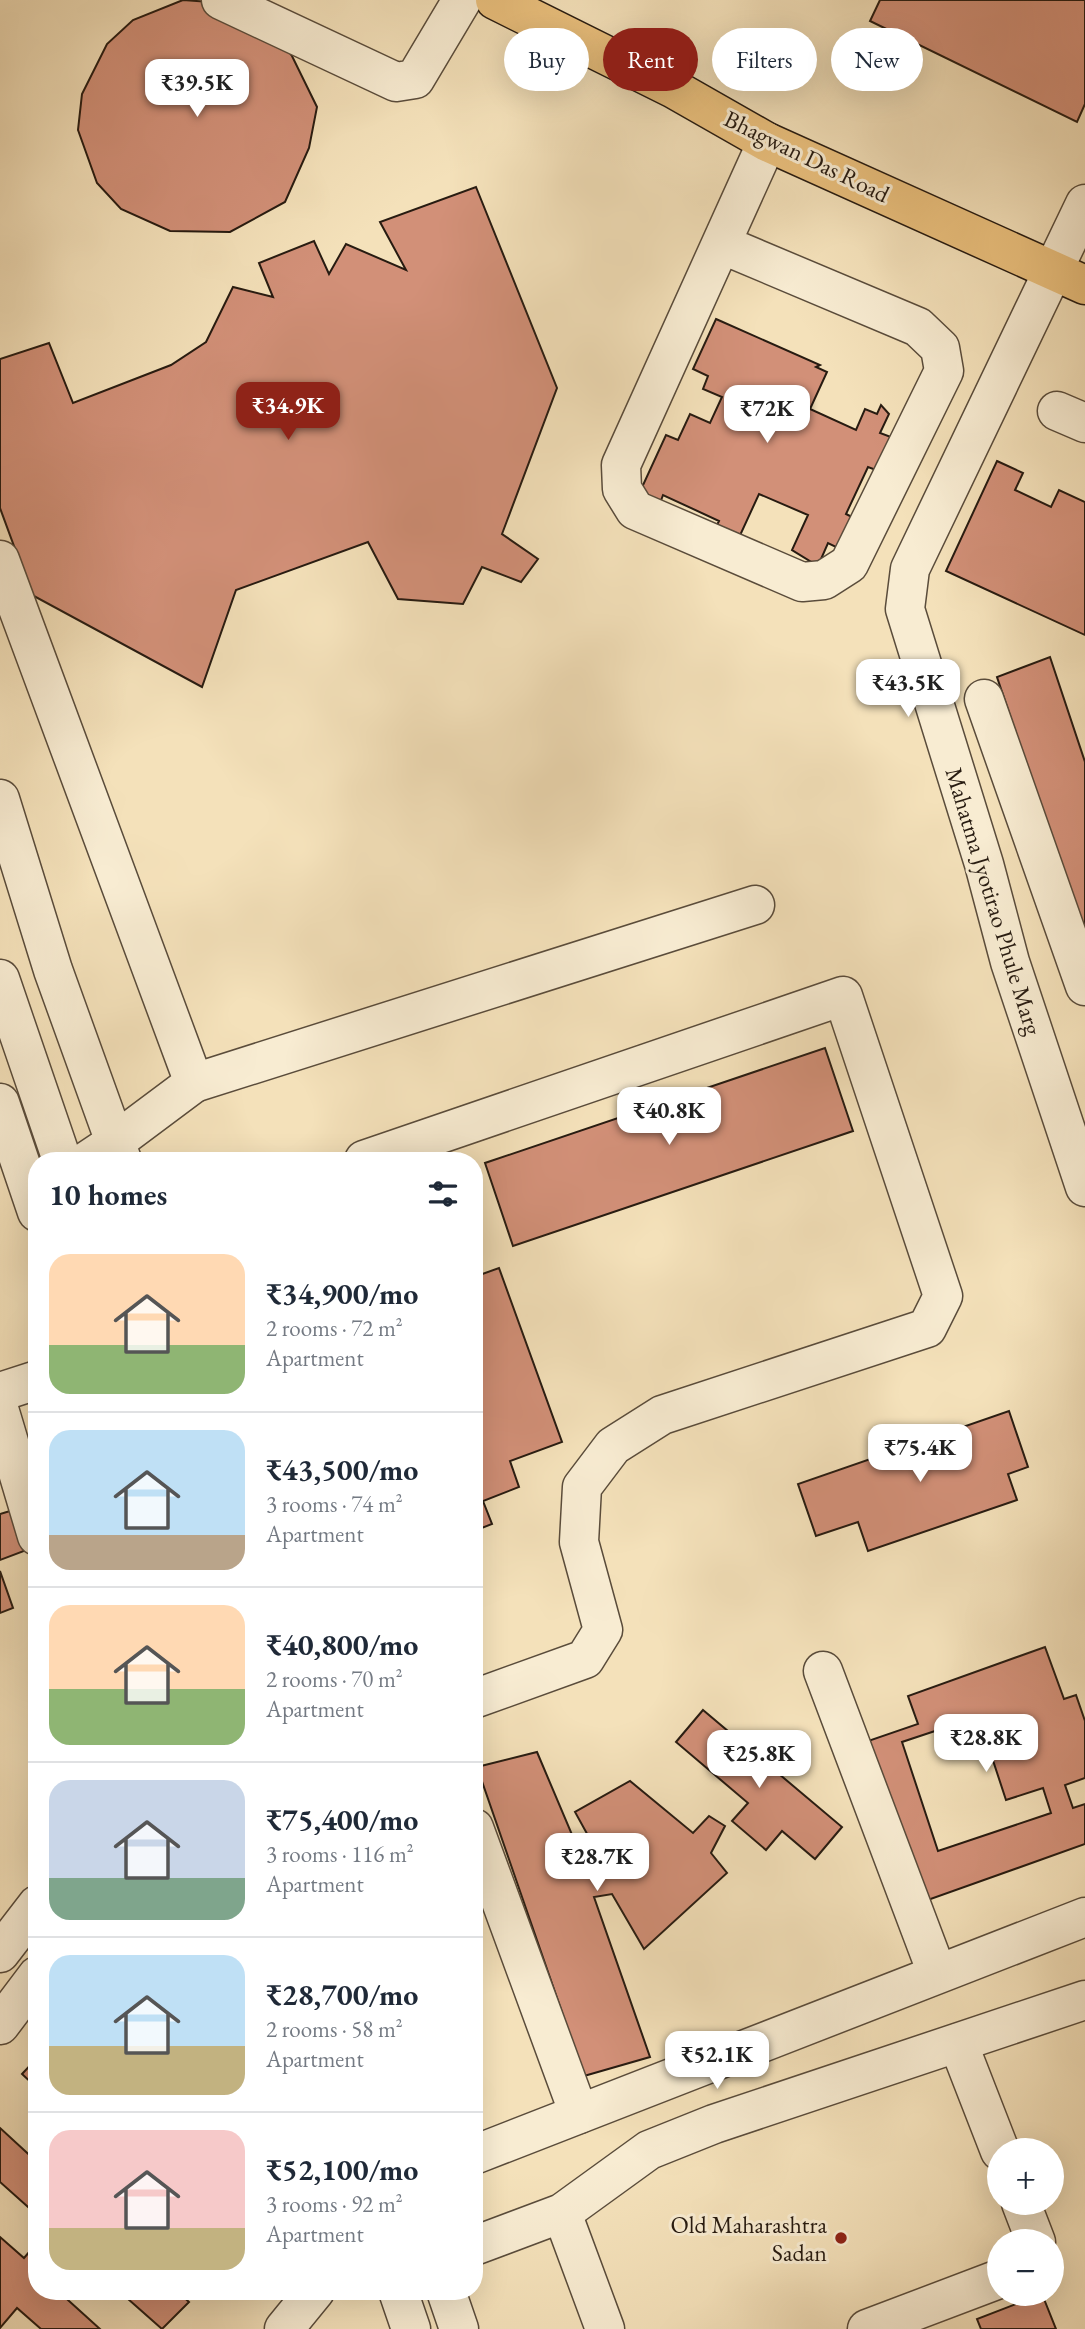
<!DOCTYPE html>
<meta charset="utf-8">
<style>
body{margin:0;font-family:"EB Garamond",serif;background:#f2f2f3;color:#1f2937;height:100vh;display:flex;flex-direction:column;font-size:26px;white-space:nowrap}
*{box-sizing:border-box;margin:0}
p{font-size:23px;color:#747a83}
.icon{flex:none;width:38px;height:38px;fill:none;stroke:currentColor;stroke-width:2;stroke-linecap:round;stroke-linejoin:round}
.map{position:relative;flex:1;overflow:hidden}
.side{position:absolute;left:28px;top:1152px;width:455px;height:1148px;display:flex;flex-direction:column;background:#fff;border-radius:28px;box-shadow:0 7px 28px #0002}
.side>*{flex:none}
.guide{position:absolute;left:504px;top:28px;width:476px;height:63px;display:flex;gap:14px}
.controls{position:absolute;left:987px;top:2138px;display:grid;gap:14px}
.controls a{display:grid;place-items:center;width:77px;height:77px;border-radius:50%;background:#fff;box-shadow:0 7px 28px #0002;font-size:35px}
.price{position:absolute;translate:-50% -60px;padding:0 16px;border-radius:14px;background:#fff;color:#222;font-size:23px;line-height:46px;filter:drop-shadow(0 2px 4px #0008)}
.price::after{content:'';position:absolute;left:50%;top:42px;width:21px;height:16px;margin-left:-10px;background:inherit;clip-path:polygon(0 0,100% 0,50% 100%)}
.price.current{background:#8f2418;color:#fff}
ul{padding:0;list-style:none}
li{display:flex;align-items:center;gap:21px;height:175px;padding:0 21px}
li+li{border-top:2px solid #e0e1e3}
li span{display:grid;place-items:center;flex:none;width:196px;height:140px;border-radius:21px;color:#555}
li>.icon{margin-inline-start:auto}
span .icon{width:84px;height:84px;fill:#fffc;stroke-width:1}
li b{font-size:30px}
h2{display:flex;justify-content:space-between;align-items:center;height:84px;padding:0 21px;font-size:30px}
.chip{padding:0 24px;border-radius:32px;background:#fff;box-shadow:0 7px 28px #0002;font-size:24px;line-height:63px}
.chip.current{background:#8f2418;color:#fff}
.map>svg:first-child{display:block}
.building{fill:#d29078;stroke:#271b11;stroke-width:2;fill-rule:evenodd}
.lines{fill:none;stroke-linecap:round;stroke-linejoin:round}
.minor-casing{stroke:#5a4c3b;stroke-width:41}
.major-casing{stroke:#271b11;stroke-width:41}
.minor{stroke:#f8ecd2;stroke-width:38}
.major{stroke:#eac07d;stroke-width:38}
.poi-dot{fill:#8f2418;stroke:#f8ecd2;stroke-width:2.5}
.labels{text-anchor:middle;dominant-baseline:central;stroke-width:6;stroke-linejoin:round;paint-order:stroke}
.street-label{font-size:24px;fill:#271b11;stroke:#f8ecd2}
.poi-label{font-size:24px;fill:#271b11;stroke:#f8ecd2;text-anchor:end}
</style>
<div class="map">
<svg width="1085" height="2329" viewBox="0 0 1085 2329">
<rect width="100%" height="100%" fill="#f4e1ba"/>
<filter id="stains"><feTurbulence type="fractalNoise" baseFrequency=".00286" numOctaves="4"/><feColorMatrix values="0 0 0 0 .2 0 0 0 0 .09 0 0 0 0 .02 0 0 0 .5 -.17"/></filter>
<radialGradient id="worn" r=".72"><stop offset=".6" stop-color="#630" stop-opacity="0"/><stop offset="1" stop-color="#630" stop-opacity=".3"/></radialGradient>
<g class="building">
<path d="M183 0 224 3 272 30 292 56 317 107 309 148 285 202 230 232 170 231 121 209 97 183 78 130 82 94 107 44 133 20Z"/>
<path d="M880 0H1085V104L1077 122 870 21Z"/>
<path d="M476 187 557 388 502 534 538 559 521 582 482 567 463 604 398 599 368 542 236 590 202 687 32 595 0 508V359L49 343 73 403 171 365 206 342 233 287 273 297 259 263 314 241 329 274 346 244 406 270 380 222Z"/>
<path d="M716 319 820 365 816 367 827 372 810 409 856 430 865 409 877 414 881 405 889 414 880 433 891 437 876 470 868 467 846 514 854 518 840 549 828 543 818 566 792 550 808 515 759 494 737 542 714 531 719 521 663 495 659 506 638 496 666 435 678 440 690 414 710 423 722 397 703 389 708 376 693 369Z"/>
<path d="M997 461 1023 473 1015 490 1051 507 1059 490 1085 502V635L946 571Z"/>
<path d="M1050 657 1085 762V940L997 677Z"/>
<path d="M825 1048 853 1131 513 1246 485 1163Z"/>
<path d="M499 1268 562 1442 510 1461 519 1487 483 1501 492 1524 474 1531V1277Z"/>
<path d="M1009 1411 1028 1467 1008 1474 1017 1500 868 1551 858 1522 816 1536 798 1484Z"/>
<path d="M10 1511 24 1551 0 1560V1514Z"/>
<path d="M0 1571 13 1608 0 1613Z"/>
<path d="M1045 1647 1064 1699 1076 1695 1085 1721V1778L1065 1785 1073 1808 1085 1804V1844L925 1901 868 1741 918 1724 908 1696ZM979 1718 1006 1800 1043 1788 1051 1813 938 1851 902 1742 947 1727 953 1747 975 1740 969 1722Z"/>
<path d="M703 1710 842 1827 815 1859 782 1831 766 1850 732 1821 748 1803 676 1742Z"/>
<path d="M537 1752 581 1856 596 1850 575 1812 630 1781 693 1833 709 1816 725 1826 711 1853 727 1873 644 1949 612 1894 594 1897 650 2057 584 2076 477 1767Z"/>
<path d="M37 2058V2088L22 2074Z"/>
<path d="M0 2128 37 2162V2215L0 2182Z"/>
<path d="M0 2237 24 2258 37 2243V2291H58L100 2329H41L17 2308 0 2328Z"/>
<path d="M119 2291H177L189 2302 162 2329Z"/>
<path d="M1042 2294 1056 2329H981L977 2319Z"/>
</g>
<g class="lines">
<defs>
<g id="minor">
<path d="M221 0 396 82 415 79 462 0"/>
<path d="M1085 204 910 569 905 609 984 864 1010 962 1085 1187"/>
<path d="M721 244 918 327 940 348 944 371 849 564 824 580 802 582 635 510 622 489 621 465 767 142"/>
<path d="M1057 411 1085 423"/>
<path d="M0 560 194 1083 115 1142 122 1160"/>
<path d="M984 699 1085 986"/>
<path d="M0 799 53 970 115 1142 88 1160"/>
<path d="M0 979 62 1160"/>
<path d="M194 1083 755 905"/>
<path d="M0 1103 37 1212"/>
<path d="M364 1160 843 996 943 1296 927 1328 662 1415 613 1446 582 1487 579 1542 603 1630 585 1659 474 1699"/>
<path d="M0 1392 37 1380"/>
<path d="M0 1412 37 1536"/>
<path d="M823 1671 937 1973"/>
<path d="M474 1828 579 2114"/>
<path d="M0 1953 37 1905"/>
<path d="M0 2025 37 1976"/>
<path d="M958 2043 1000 2151"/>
<path d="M474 2155 1085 1917"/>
<path d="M1021 2203 1036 2242"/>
<path d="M562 2213 605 2329"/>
<path d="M474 2246 562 2213 649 2150 714 2124 1085 2000"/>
<path d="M398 2291 411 2329"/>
<path d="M446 2291 459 2329"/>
<path d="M284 2329 315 2291"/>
<path d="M867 2329 999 2279"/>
</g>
<path id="major" d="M495 0 674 89 767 142 1085 285"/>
</defs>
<use href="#minor" class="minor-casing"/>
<use href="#major" class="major-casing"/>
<use href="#minor" class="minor"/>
<use href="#major" class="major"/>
</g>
<circle class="poi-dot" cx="841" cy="2238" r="7"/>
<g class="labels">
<g class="street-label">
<text transform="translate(807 156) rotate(26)">Bhagwan Das Road</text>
<text transform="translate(994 901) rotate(73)">Mahatma Jyotirao Phule Marg</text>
</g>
<g class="poi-label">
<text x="827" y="2224">Old Maharashtra<tspan x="827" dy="28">Sadan</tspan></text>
</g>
</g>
<rect width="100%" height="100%" filter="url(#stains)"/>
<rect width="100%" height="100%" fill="url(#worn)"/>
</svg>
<div class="controls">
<a>+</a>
<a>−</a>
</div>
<b class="price" style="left:197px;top:119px">₹39.5K</b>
<b class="price current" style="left:288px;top:442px">₹34.9K</b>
<b class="price" style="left:767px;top:445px">₹72K</b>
<b class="price" style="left:908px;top:719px">₹43.5K</b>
<b class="price" style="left:669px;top:1147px">₹40.8K</b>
<b class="price" style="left:920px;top:1484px">₹75.4K</b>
<b class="price" style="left:986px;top:1774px">₹28.8K</b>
<b class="price" style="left:759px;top:1790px">₹25.8K</b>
<b class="price" style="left:597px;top:1893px">₹28.7K</b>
<b class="price" style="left:717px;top:2091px">₹52.1K</b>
<div class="guide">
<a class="chip">Buy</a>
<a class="chip current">Rent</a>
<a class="chip">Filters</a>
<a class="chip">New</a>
</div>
<section class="side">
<h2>10 homes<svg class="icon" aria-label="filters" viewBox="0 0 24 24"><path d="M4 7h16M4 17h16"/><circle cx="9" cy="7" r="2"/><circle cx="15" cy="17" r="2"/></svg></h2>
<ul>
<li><span style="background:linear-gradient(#ffd9b3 65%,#8fb573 0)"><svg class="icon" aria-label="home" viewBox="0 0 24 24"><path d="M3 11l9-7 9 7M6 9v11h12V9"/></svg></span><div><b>₹34,900/mo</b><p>2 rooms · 72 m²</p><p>Apartment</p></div></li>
<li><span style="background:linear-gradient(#bfe0f5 75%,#b9a48a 0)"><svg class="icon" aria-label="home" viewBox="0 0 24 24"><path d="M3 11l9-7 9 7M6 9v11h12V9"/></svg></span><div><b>₹43,500/mo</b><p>3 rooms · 74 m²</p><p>Apartment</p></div></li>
<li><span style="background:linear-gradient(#ffd9b3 60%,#8fb573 0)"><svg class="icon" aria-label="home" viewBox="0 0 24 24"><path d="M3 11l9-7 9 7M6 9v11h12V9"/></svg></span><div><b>₹40,800/mo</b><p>2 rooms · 70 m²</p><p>Apartment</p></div></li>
<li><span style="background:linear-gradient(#c9d6e8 70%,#7fa58c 0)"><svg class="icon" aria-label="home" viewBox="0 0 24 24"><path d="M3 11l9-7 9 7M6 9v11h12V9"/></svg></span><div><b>₹75,400/mo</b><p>3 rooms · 116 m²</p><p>Apartment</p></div></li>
<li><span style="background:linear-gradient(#bfe0f5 65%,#c2b280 0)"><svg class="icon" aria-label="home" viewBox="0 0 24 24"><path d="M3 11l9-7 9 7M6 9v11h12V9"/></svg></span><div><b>₹28,700/mo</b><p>2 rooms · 58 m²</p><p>Apartment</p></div></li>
<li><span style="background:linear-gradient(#f6c9c9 70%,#c2b280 0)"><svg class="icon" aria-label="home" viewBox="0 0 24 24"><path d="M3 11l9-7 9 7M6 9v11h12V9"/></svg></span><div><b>₹52,100/mo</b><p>3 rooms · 92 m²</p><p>Apartment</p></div></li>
</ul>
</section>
</div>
